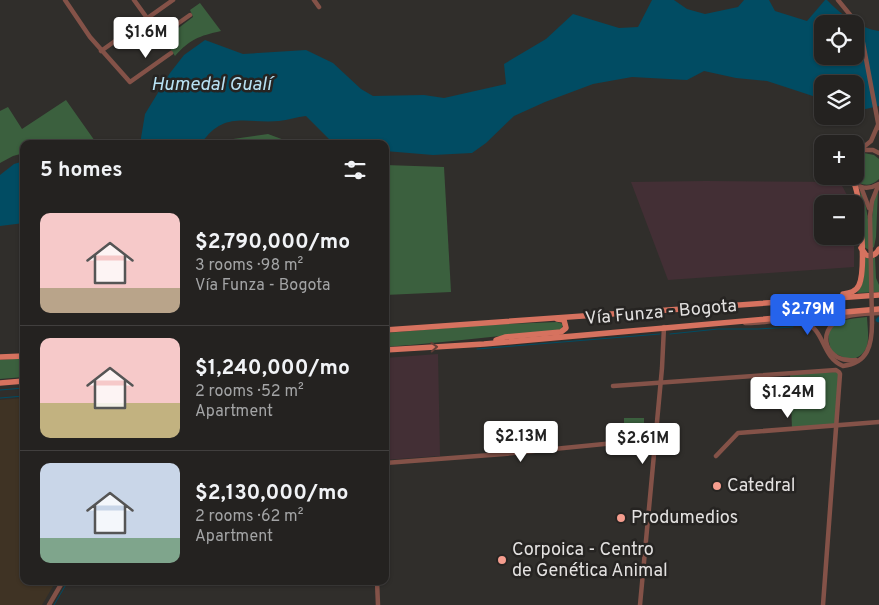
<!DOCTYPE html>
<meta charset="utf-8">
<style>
body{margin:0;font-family:Overpass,sans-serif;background:#2c2a29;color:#f1f3f6;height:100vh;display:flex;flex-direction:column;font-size:19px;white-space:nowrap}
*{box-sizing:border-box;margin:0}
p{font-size:16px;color:#a3a4a5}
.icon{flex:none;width:28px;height:28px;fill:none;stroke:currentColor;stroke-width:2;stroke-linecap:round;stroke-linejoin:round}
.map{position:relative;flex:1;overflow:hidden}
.sheet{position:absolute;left:20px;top:140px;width:369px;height:445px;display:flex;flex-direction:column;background:#242220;border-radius:10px;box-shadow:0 1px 4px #0004,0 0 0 1px #413f3e}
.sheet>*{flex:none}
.fabs{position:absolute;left:814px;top:15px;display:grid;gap:10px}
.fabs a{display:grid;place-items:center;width:50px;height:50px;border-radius:10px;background:#242220;box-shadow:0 1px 4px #0004,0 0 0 1px #413f3e;font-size:25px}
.price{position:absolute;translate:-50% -42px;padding:0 11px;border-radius:5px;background:#fff;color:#222;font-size:16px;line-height:32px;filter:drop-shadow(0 1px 2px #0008)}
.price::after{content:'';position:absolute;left:50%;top:30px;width:15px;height:11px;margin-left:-8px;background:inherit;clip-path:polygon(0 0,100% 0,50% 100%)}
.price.selected{background:#2563eb;color:#fff}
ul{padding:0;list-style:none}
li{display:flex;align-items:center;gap:15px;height:125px;padding:0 20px}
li+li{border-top:1px solid #413f3e}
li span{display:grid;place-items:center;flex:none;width:140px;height:100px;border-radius:10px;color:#555}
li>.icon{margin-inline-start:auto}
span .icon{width:60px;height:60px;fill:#fffc;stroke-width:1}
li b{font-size:21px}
h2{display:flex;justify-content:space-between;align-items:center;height:60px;padding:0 20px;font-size:21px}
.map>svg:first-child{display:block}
.industrial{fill:#432f35}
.education{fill:#3f3324}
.green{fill:#3b603e}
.water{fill:#014c63;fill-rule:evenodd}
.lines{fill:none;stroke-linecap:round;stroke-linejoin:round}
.stream{stroke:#014c63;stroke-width:1}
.canal{stroke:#014c63;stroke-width:4.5}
.minor{stroke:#845248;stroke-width:4.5}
.major{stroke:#d6725f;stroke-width:5.5}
.minor-bridge{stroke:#845248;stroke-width:4.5}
.oneway{stroke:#643f37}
.poi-dot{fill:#f59d8e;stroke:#262422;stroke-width:2}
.labels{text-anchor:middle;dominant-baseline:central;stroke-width:5;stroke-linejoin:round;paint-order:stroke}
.street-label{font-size:18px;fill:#e3e1e0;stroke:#262422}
.poi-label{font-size:18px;fill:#e3e1e0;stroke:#262422;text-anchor:start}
.water-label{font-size:19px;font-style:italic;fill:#b8e1f3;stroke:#262422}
</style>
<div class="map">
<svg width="879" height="605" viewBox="0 0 879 605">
<rect width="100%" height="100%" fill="#302e2b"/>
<g class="industrial">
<path d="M706 181 840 182 847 195 850 204H822V236H854V267L668 280 631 182Z"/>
<path d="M438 354 440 456 385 460V358Z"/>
</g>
<path class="education" d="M24 398V581H56L42 605H0V400Z"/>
<g class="green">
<path d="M200 3 221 31C199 36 190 39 175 56L164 39 193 17 190 10Z"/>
<path d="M66 100 97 144H24V153L13 156 0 163V111L8 107 22 129Z"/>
<path d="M268 134 295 144H223L226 140Z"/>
<path d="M864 153 874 155 879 159V179C870 188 859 186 852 176H855V158Z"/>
<path d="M385 165 444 167 451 292 385 295Z"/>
<path d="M878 190 876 237 874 247 869 250 864 247V214L860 191 865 201 868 219 872 218 874 200Z"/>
<path d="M864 257 870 259 875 257 876 278 879 285V292L857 293C866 282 864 271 864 257Z"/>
<path d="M867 317C868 337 873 355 849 360L832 352C820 320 842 320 867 317Z"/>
<path d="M557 322 563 324 561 330C502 335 444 343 385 347V333L486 325Z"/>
<path d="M24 358V377L0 379V360Z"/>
<path d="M839 372 837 425 792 429 790 373Z"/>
<rect x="624" y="418" width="20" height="19"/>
</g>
<g class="water">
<path d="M652 0H674L687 9 705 14 738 7 744 0H769L775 11 807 21 825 0H827C840 14 859 28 879 31V106L861 110 855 109V84H822V99L767 81 736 78 704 71 687 80 632 77 593 84 545 102 514 116 486 143 472 153 433 155 385 151V144H334L306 116C297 117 288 120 279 121 246 124 224 110 201 144H140L145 114 170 73 184 55 205 40 243 54 306 50 333 63 361 89 373 96 424 95 444 98 506 84 504 64 546 39 573 14 619 28 638 27ZM822 24H855V56H822Z"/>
<path d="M24 161V223L0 226V175L14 164Z"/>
</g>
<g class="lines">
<g class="stream">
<path d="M670 334 718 329H758L793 327"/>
<path d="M477 349 660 334"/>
<path d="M0 390 24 388"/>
<path d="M0 398 24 396"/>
<path d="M54 605 68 581"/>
</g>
<path class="canal" d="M878 320 879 319"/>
<g class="minor">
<path d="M65 0 90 37 130 82 171 53"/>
<path d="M134 0 160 36 190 15"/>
<path d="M314 0 319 7"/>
<path d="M838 0 860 27 879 128"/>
<path d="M101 51 173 0"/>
<path d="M863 150H873L879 153"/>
<path d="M856 153 871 141 878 125"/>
<path d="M849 176C855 188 867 191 879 184"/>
<path d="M861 187 869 208"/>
<path d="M870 216 872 201 878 186"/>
<path d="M745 323C764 324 786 316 803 322 826 329 820 356 843 366 868 363 872 345 872 323"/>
<path d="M856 360C826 364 815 332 840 319 850 313 867 314 879 313"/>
<path d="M613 386 836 370 839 372 840 374 823 605"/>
<path d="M716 456 738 433 879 422"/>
<path d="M385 463 504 454 655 439"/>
<path d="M377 581 378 605"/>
<path d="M49 605 63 581"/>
<path d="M640 605 662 368 664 327"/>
</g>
<g class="major">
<path d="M861 248 866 255C872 257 876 255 879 249"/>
<path d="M843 294C849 293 856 292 859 285 866 270 861 199 854 183"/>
<path d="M385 330 879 295"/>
<path d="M496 340 505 337 561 332 566 328 564 320 557 319"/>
<path d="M385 350 484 344 879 309"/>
<path d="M0 357 24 356"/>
<path d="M0 383 24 381"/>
</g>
<path class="minor-bridge" d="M870 216 872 323"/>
</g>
<defs><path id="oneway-chevron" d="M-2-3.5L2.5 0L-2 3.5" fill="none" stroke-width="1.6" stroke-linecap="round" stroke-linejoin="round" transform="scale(1.25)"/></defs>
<use class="oneway" href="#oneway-chevron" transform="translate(434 347) rotate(-3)"/>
<g class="poi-dot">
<circle cx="717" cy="486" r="5"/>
<circle cx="621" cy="518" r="5"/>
<circle cx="502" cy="560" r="5"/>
</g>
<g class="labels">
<g class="street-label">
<text transform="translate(661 313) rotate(-5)">Vía Funza - Bogota</text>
</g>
<g class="poi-label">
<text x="727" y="486">Catedral</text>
<text x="631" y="518">Produmedios</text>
<text x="512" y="550">Corpoica - Centro<tspan x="512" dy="21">de Genética Animal</tspan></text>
</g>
<g class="water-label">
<text x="211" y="85">Humedal Gualí</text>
</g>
</g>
</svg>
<div class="fabs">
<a><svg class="icon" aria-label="locate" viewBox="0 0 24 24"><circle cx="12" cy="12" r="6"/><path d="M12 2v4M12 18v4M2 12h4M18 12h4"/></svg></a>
<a><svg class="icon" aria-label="layers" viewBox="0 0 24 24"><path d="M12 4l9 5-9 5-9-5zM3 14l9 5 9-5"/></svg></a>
<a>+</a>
<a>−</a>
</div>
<b class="price" style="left:146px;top:59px">$1.6M</b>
<b class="price selected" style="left:808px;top:336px">$2.79M</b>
<b class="price" style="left:788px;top:419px">$1.24M</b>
<b class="price" style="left:521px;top:463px">$2.13M</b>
<b class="price" style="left:643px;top:465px">$2.61M</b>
<section class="sheet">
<h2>5 homes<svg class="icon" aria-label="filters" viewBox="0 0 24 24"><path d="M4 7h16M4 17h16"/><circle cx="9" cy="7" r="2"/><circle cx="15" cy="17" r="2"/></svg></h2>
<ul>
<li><span style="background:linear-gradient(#f6c9c9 75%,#b9a48a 0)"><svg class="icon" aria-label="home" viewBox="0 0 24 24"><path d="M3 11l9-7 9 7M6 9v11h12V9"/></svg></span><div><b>$2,790,000/mo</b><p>3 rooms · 98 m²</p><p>Vía Funza - Bogota</p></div></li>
<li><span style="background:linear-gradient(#f6c9c9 65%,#c2b280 0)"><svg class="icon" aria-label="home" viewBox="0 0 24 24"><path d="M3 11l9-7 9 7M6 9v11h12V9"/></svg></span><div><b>$1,240,000/mo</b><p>2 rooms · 52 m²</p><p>Apartment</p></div></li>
<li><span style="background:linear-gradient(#c9d6e8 75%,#7fa58c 0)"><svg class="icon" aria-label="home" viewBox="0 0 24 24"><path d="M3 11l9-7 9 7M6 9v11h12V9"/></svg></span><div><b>$2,130,000/mo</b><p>2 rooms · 62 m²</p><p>Apartment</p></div></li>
</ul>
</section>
</div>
